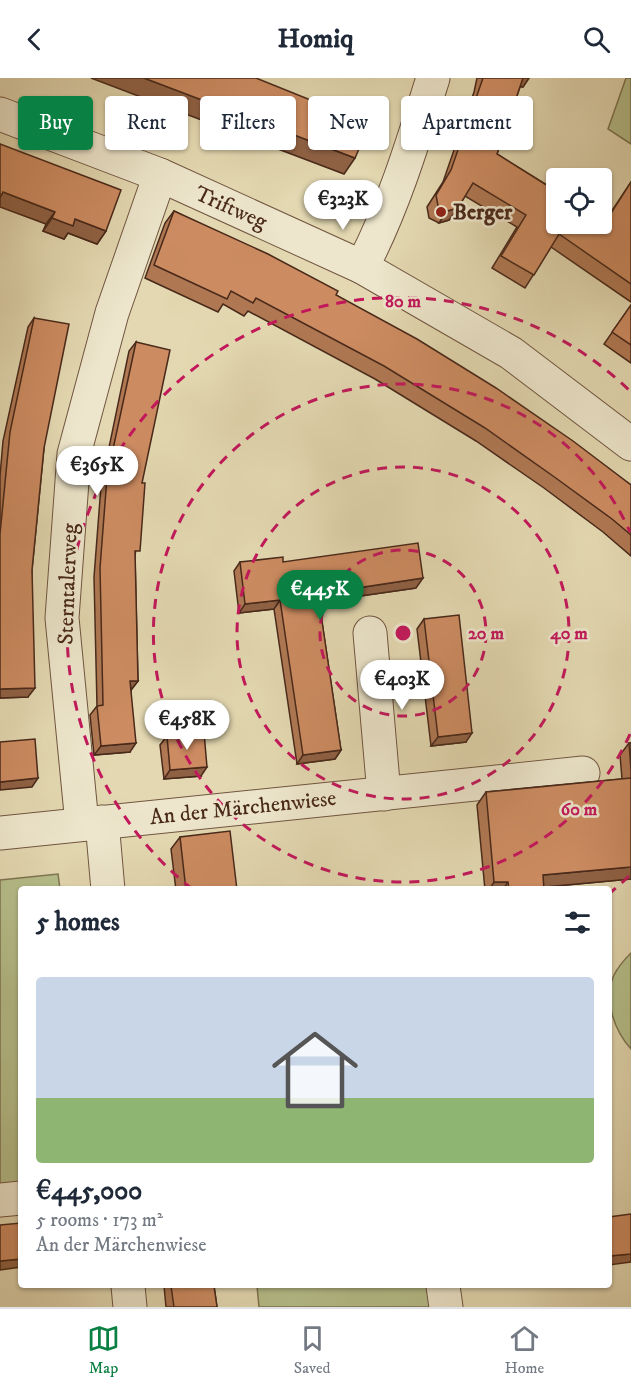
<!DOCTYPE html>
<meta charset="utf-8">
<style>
body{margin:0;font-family:"IM FELL DW Pica",serif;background:#f2f2f3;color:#1f2937;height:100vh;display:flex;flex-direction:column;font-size:22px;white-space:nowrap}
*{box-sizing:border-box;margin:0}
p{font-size:20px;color:#747a83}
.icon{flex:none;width:33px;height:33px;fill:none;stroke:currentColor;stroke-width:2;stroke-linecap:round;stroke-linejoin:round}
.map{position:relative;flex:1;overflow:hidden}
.sheet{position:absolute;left:18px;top:808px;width:594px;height:402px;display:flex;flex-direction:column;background:#fff;border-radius:6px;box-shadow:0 2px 4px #0004}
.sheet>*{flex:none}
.top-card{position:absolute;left:18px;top:18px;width:596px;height:54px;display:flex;gap:12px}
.tools{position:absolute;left:546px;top:90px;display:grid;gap:12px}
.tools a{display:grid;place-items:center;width:66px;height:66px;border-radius:6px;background:#fff;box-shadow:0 2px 4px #0004;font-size:30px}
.price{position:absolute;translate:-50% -51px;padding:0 14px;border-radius:21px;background:#fff;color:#222;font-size:20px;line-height:39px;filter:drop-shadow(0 2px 3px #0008)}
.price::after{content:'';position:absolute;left:50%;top:36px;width:18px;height:14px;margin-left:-9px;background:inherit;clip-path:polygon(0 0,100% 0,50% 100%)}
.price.current{background:#0b8043;color:#fff}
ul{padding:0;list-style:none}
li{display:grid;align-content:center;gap:12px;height:318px;padding:0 18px}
li span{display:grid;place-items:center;height:186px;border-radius:6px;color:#555}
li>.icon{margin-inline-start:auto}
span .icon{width:108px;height:108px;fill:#fffc;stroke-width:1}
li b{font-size:26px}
h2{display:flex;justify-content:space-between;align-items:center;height:72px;padding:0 18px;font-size:26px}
.chip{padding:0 21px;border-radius:6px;background:#fff;box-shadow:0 2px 4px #0004;font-size:21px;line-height:54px}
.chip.current{background:#0b8043;color:#fff}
header{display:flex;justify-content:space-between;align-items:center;height:78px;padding:0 18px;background:#fff;font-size:27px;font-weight:700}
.menu{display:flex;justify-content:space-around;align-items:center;height:84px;border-top:2px solid #e0e1e3;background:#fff;font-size:16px;color:#747a83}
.menu a{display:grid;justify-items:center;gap:3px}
.menu .current{color:#0b8043}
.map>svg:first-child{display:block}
.green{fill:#b5be8a;stroke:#7f7452;stroke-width:1.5}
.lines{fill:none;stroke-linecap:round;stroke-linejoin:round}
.minor-casing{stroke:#705540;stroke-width:35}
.minor{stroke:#ede6cc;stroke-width:33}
.wall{fill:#af7853;stroke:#49291a;stroke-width:1.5}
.shaded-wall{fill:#8f6144;stroke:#49291a;stroke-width:1.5}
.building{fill:#cc8b61;stroke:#49291a;stroke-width:1.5}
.ring{fill:none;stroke:#c2185b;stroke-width:3;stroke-dasharray:10 8}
.poi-dot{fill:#8f2418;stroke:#ede6cc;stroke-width:2}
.labels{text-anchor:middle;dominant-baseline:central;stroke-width:5;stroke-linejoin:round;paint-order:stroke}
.street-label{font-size:22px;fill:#49291a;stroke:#ede6cc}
.poi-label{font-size:22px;font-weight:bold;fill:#49291a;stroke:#ede6cc;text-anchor:start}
.centre{fill:#c2185b;stroke:#ede6cc;stroke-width:3}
.ring-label{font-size:18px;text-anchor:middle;font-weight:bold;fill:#c2185b;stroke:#ede6cc;stroke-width:5;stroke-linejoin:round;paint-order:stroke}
</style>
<header><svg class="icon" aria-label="back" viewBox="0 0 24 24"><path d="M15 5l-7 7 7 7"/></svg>Homiq<svg class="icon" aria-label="search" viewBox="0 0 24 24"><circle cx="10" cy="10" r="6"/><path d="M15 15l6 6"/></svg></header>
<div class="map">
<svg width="631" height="1229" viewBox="0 0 631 1229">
<rect width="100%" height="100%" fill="#e3d8b1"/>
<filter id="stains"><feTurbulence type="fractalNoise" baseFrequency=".00333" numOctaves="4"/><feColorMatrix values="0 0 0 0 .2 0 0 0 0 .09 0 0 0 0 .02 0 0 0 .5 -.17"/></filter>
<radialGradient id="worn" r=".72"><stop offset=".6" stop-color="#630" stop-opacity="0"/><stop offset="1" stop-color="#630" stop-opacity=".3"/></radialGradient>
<g class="green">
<path d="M626 0H631V66L608 51Z"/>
<path d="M58 796 60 811 21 812V1107L0 1109V802Z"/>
<path d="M631 875V971C614 952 603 921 614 897 618 889 625 881 631 875Z"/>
<path d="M257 1208H431L433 1229H259Z"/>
</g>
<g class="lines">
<defs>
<g id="minor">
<path d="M0 36 160 97 362 189 511 275 631 366"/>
<path d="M362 189C393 130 413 64 433 0"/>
<path d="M370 555 384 716"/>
<path d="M102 744 108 812"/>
<path d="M82 746 62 540 74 376 112 235 160 97"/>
<path d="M0 755 583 695"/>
<path d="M0 1122 21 1120"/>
<path d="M128 1208 130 1229"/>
<path d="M443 1208 446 1229"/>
</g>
</defs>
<use href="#minor" class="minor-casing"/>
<use href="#minor" class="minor"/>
</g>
<g class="wall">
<path d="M477 0H529L523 9H520L497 76 605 143 631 104V224L551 169 525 210 492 190 517 149 465 118 449 142 439 145 429 140 427 129 443 104 474 14Z"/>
<path d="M0 66 106 153 97 166 68 155 64 161 43 153 46 146Z"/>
<path d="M174 133 336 217 631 407V478L603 454 544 410 476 363 375 301 248 233 244 238 223 226 218 234 145 200 165 145Z"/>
<path d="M631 227V285L604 266Z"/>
<path d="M34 240 44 370 32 492 28 619 0 620V398L3 363 28 249Z"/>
<path d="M136 264 142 405 135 479 138 603 131 612 130 674 94 677 90 637 97 628 94 499 101 408 129 273Z"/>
<path d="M240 484H283L416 510 319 524 341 672 335 681 297 686 274 531 239 535 234 493Z"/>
<path d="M424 541 466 664 431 668 417 551Z"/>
<path d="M167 658 201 698 164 701 160 667Z"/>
<path d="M629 665H631V801L544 809V812H485L477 727 486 714 622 701 620 677Z"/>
<path d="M180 759 237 812H176L171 771Z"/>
<path d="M164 1208H214L217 1229H166Z"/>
</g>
<g class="shaded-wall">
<path d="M91 0H144L355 80 344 96Z"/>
<path d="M521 0H529L523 9 516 7Z"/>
<path d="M3 114 55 134 46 146 0 129V119Z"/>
<path d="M458 130 449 142 439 145 447 133Z"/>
<path d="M52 140 75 141 106 153 97 166 68 155 64 161 43 153Z"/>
<path d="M423 500 416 510 311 525 318 516Z"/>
<path d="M280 522 274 531 239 535 245 526Z"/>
<path d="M130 603H138L131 612Z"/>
<path d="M35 610 28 619 0 620V611Z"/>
<path d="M472 655 466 664 431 668 438 659Z"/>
<path d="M136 665 130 674 94 677 101 668Z"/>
<path d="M341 672 335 681 297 686 303 677Z"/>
<path d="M207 689 201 698 164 701 170 692Z"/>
<path d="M38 700 32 709 0 712V704Z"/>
<path d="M631 789V801L534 810 543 797Z"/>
<path d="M494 804H508L503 812H489Z"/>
<path d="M631 1176V1184L609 1187V1178Z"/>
<path d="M21 1181V1189L0 1192V1183Z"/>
</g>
<g class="building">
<path d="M144 0H256L370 46 355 80Z"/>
<path d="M483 0H523L497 76 556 113V146H602V140L606 143 631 104V206L559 156 534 197 501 178 526 137 473 105 458 130 447 133 438 128 436 117 451 92Z"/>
<path d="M0 66 121 112 106 153 75 141 73 148 52 140 55 134 3 114 0 120Z"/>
<path d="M174 133 268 176 338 213 336 217 417 261 496 310 573 363 631 407V457L612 441 553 398 485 350 384 288 256 220 253 225 231 213 227 221 154 187Z"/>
<path d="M631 227V267L612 254Z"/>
<path d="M34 240 69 246 44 370 32 492 35 610 0 611V456L10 354Z"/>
<path d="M136 264 170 272 142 405H145L140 473H135L138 603H130L136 665 101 668 97 628 103 627 100 490 107 399Z"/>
<path d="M418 465 423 500 318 516 341 672 303 677 280 522 245 526 240 484 283 479V484Z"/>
<path d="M459 537 472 655 438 659 424 541Z"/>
<path d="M204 654 207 689 170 692 167 658Z"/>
<path d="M35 661 38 700 0 704V664Z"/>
<path d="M629 665H631V692Z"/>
<path d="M631 700V789L543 797 544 812H509L508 804H494L486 714Z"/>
<path d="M230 753 237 812H186L180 759Z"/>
<path d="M631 1136V1176L609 1178V1139Z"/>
<path d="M21 1145V1181L0 1183V1147Z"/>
<path d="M171 1208H214L217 1229H174Z"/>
</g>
<g class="ring">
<circle cx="403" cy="555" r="83"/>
<circle cx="403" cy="555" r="166"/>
<path d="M630 656A249 249 0 1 1 630 454"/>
<path d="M629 798A332 332 0 0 1 610 815M192 811A332 332 0 1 1 629 312"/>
</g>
<circle class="poi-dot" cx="441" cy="134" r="6"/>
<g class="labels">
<g class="street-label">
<text transform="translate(231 130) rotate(24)">Triftweg</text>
<text transform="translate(68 506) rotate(-88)">Sterntalerweg</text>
<text transform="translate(243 730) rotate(-6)">An der Märchenwiese</text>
</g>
<g class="poi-label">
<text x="453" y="134">Berger</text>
</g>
</g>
<circle cx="403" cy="555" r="9" class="centre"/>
<g class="ring-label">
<text x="403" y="229">80 m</text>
<text x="486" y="561">20 m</text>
<text x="569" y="561">40 m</text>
<text x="579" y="737">60 m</text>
</g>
<rect width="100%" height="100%" filter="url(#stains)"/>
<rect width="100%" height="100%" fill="url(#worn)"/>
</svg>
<div class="tools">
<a><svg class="icon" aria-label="locate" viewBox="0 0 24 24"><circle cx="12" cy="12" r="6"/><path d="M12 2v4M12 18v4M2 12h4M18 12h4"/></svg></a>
</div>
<b class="price" style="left:343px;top:153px">€323K</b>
<b class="price" style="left:97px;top:419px">€365K</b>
<b class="price current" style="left:320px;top:543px">€445K</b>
<b class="price" style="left:402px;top:633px">€403K</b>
<b class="price" style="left:187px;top:673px">€458K</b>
<div class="top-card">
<a class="chip current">Buy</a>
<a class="chip">Rent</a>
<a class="chip">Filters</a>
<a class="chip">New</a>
<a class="chip">Apartment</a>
</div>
<section class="sheet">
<h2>5 homes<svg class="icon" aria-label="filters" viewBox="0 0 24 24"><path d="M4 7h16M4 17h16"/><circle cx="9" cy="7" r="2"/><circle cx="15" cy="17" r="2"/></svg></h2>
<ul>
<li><span style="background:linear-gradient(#c9d6e8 65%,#8fb573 0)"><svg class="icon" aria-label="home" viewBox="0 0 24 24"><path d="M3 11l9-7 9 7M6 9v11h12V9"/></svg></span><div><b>€445,000</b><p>5 rooms · 173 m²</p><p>An der Märchenwiese</p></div></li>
</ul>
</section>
</div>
<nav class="menu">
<a class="current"><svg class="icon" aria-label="map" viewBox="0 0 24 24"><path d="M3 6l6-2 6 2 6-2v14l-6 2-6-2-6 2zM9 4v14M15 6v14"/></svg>Map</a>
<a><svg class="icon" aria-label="saved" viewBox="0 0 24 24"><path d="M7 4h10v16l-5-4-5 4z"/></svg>Saved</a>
<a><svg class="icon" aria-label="home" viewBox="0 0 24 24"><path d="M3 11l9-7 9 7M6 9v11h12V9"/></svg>Home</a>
</nav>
